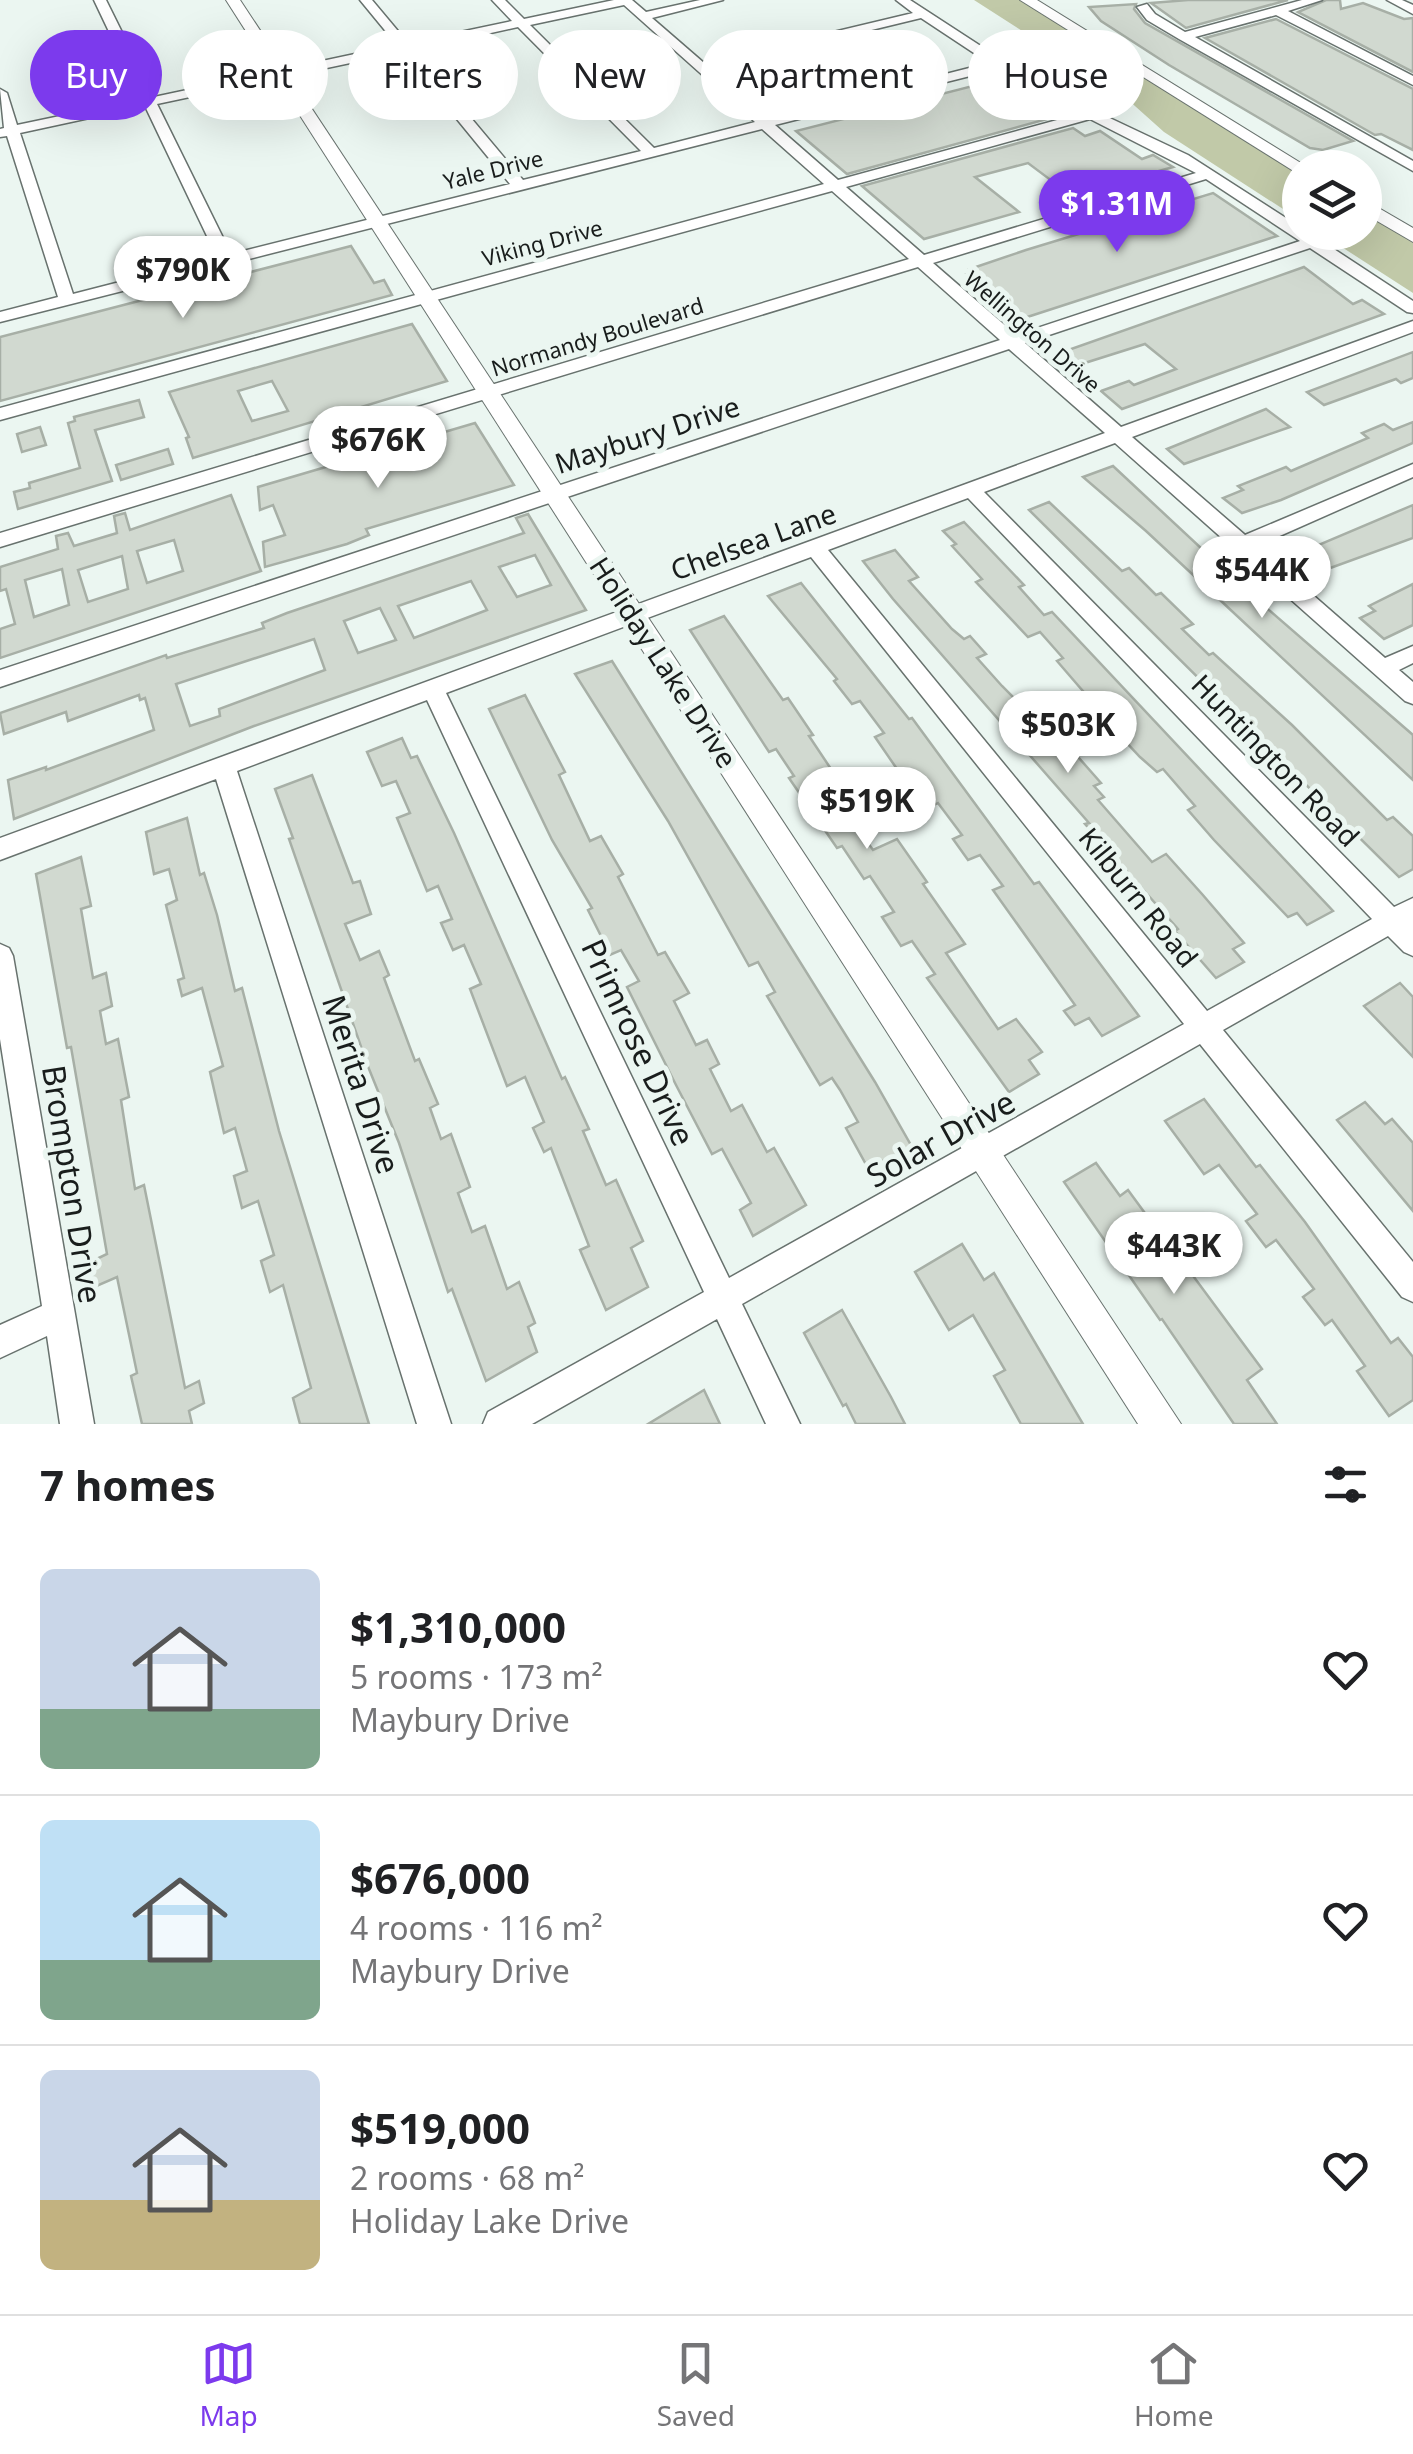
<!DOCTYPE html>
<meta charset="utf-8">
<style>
body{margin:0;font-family:"Noto Sans",sans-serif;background:#f6f6f6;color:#202124;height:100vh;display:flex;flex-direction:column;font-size:38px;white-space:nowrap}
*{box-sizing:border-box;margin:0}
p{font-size:32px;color:#757577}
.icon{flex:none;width:55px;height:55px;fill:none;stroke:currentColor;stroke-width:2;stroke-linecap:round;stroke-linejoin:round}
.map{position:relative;height:1424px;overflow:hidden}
.drawer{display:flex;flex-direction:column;background:#fff;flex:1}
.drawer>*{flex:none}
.banner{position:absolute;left:30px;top:30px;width:1355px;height:90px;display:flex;gap:20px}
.buttons{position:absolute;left:1282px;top:150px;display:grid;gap:20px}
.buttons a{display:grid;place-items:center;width:100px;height:100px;border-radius:50%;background:#fff;box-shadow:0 10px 40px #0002;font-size:50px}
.price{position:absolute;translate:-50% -85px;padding:0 22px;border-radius:35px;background:#fff;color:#222;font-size:32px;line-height:65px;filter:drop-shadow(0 2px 5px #0008)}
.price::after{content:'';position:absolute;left:50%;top:60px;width:30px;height:22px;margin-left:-15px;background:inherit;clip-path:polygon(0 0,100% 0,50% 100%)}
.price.on{background:#7c3aed;color:#fff}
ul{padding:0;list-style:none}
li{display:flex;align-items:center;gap:30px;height:250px;padding:0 40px}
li+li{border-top:2px solid #e0e0e0}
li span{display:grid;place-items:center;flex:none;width:280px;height:200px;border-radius:15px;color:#555}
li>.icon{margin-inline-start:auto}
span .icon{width:120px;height:120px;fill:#fffc;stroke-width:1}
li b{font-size:42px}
h2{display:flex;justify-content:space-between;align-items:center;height:120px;padding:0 40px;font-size:42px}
.chip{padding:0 35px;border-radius:45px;background:#fff;box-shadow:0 10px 40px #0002;font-size:35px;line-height:90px}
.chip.on{background:#7c3aed;color:#fff}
.tabs{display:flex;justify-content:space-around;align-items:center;height:140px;border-top:2px solid #e0e0e0;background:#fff;font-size:28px;color:#757577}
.tabs a{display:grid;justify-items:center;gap:5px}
.tabs .on{color:#7c3aed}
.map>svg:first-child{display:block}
.green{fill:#c1c9a8}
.building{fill:#d1d9d0;stroke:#a7afa6;stroke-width:2.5;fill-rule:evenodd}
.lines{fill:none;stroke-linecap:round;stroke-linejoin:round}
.minor-casing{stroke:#68726e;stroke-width:3}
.tertiary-casing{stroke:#68726e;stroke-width:2}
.minor{fill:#fff;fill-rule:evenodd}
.tertiary{fill:#fff;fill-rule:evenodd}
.labels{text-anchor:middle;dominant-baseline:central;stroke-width:10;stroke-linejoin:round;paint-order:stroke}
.far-street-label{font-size:22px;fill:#191d1c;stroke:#ebf6f1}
.street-label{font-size:28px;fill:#191d1c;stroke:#ebf6f1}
.near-street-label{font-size:32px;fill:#191d1c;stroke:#ebf6f1}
</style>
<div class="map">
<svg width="1413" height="1424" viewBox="0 0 1413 1424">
<rect width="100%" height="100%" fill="#ebf6f1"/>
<g class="green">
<path d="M974 0H1021L1300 171V220L1164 132 1126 98Z"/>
<path d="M1365 211 1413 240V293L1320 233 1365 232Z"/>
</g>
<g class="building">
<path d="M1188 0H1288L1186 28 1151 3Z"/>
<path d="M1326 0H1340L1341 9 1363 3 1404 19 1413 18V72L1298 12Z"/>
<path d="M1136 4 1134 9 1145 23 1353 141 1323 150 1310 148 1169 65 1101 21 1089 7Z"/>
<path d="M1276 19 1413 89V150L1381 134 1375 135 1205 38Z"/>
<path d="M1004 78 1058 116 847 174 796 131Z"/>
<path d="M1073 128 1085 136 1100 131 1142 159 1153 155 1173 167 1072 196 1028 163 975 177 1019 212 924 239 862 186Z"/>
<path d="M1213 193 1277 236 1018 320 967 274 974 272 970 269 1026 250Z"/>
<path d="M351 246 374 283 384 280 392 295 0 401V337Z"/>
<path d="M1304 267 1353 304 1362 300 1384 314 1122 409 1101 391 1129 381 1134 385 1176 369 1145 344 1072 367 1057 354Z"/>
<path d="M412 324 447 381 193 458 186 438 189 437 169 392ZM272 381 288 411 252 421 238 391Z"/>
<path d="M1413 352V378L1401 383 1396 379 1324 405 1307 392Z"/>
<path d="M139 400 144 417 95 430 112 481 18 509 14 492 30 488 29 483 80 468 68 423 75 421 74 417Z"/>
<path d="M1266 409 1290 427 1184 464 1167 449Z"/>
<path d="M1413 422V443L1281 500 1242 513 1223 498 1243 490 1238 486 1286 467 1291 471 1368 438 1362 433 1384 424 1393 430Z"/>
<path d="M475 423 514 485 366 529 369 535 347 544 265 567 263 542 285 535 273 505 260 510 258 487Z"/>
<path d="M40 427 46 445 22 452 17 434Z"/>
<path d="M168 449 173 464 121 480 116 465Z"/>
<path d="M1113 466 1247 591 1413 735V780L1146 531 1083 477Z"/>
<path d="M231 495 261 571 0 658V629L15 624 6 589 0 591V567L58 549 56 536 68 533 74 546 117 533 114 516 125 513 130 530ZM174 540 183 571 147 583 137 551ZM122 556 128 589 88 602 78 570ZM62 569 69 605 34 617 25 580Z"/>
<path d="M1049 502 1122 571 1129 568 1156 595 1161 593 1193 624 1182 629 1209 655 1213 653 1292 725 1387 820 1393 817 1413 836V869L1399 877 1029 510Z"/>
<path d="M1413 505V538L1311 575 1290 557Z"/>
<path d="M528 514 586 610 254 726 14 819 8 780 46 767V770L154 730 145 698 140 700 139 695 68 721 66 712 4 734 0 713 166 655 167 658 264 628 262 623 287 613 524 533 516 518ZM535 555 551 585 517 597 499 567ZM471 581 487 610 414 638 398 606ZM380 608 396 640 358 653 344 621ZM314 639 325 670 219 709 220 716 190 726 176 684Z"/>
<path d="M964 522 1024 585 1019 587 1044 615 1052 612 1333 911 1307 925 1297 913 1288 917 1214 840 1188 810 1195 806 1163 769 1157 772 1140 757 1085 698 1088 697 1057 661 1063 658 1040 632 1028 637 976 582 982 579 952 546 956 544 943 531Z"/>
<path d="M895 550 918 577 909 581 952 629 964 639 970 636 986 654 977 658 1002 686 1031 715 1048 707 1074 736 1064 741 1101 783 1094 786 1104 797 1098 800 1152 862 1166 854 1202 894 1244 943 1233 949 1244 962 1216 978 1175 931 1178 929 1085 824 1089 823 893 599 863 561Z"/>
<path d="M801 583 909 719 912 718 1034 884 1039 882 1139 1016 1102 1036 1089 1018 1075 1025 1064 1011 1075 1005 993 890 1003 886 980 855 968 860 953 839 962 835 938 803 928 808 910 783 895 790 884 774 897 769 875 737 884 733 860 701 852 704 834 681 837 679 768 596Z"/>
<path d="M1413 584V625L1384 639 1360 618 1375 611 1369 606Z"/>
<path d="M724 616 783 700 788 698 813 735 809 736 839 781 827 786 873 850 897 839 927 882 923 884 965 944 946 953 998 1029 1016 1019 1042 1052 1029 1060 1039 1074 1009 1092 927 978 935 974 912 941 901 946 882 917 894 912 870 876 864 879 842 846 837 848 789 778 794 776 776 749 769 752 690 630Z"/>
<path d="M612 661 875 1082 912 1147 868 1168 846 1128 858 1122 840 1090 832 1078 820 1085 767 996 775 992 758 962 749 966 668 821 575 674Z"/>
<path d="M525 695 565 772 559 775 590 841 601 836 623 874 618 877 658 955 665 952 689 993 674 1001 696 1045 707 1040 719 1064 710 1069 731 1111 742 1105 767 1152 774 1148 806 1205 753 1236 740 1210 751 1203 722 1149 712 1154 676 1085 627 987 639 981 621 950 596 961 588 946 603 940 588 910 592 908 552 840 489 709Z"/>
<path d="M402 738 411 758 417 756 454 833 562 1079 565 1077 589 1129 583 1131 606 1185 616 1180 643 1241 631 1248 648 1287 606 1310 580 1250 589 1246 551 1148 544 1152 533 1128 544 1122 525 1077 507 1086 470 989 481 984 464 945 453 950 441 923 452 919 438 886 427 891 397 818 410 813 396 781 382 786 367 752Z"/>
<path d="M312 775 353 883 360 881 371 914 345 924 360 960 379 951 389 975 384 978 415 1061 419 1059 438 1104 430 1108 441 1139 451 1134 470 1187 458 1193 472 1232 485 1226 507 1289 519 1282 535 1323 528 1327 537 1352 486 1381 452 1289 448 1292 399 1143 367 1064 289 839 293 838 275 789Z"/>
<path d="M187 818 200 875 204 873 217 915 235 991 242 988 279 1131 369 1424H300L293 1398 311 1388 283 1285 270 1292 261 1261 274 1255 258 1201 242 1208 234 1176 247 1171 235 1128 224 1133 210 1072 223 1066 202 988 182 996 178 980 184 978 166 905 177 900 169 869 154 874 146 832Z"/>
<path d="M81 857 91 906 81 909 93 978 106 973 112 1006 100 1011 106 1044 118 1039 129 1097 121 1100 135 1189 144 1185 185 1388 199 1381 204 1403 189 1411 192 1424H142L131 1376 137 1373 117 1277 85 1291 82 1266 107 1254 71 1047 67 1048 36 874Z"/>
<path d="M1400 983 1413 997V1057L1364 1006Z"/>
<path d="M1204 1099 1256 1167 1260 1165 1305 1222 1391 1343 1398 1338 1413 1357V1400L1389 1416 1357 1371 1365 1366 1332 1320 1325 1325 1303 1297 1314 1289 1276 1240 1266 1247 1246 1221 1257 1214 1219 1165 1204 1174 1165 1121Z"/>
<path d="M1365 1102 1385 1124 1392 1119 1413 1143V1211L1337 1120Z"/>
<path d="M1096 1163 1120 1196 1128 1190 1147 1216 1137 1222 1156 1249 1168 1242 1262 1369 1247 1380 1277 1424H1234L1162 1319 1160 1320 1064 1182Z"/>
<path d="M962 1244 984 1280 994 1273 1083 1424H1021L994 1376 1005 1370 973 1315 949 1330 915 1272Z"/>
<path d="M842 1310 891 1397 905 1424H856L846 1404 843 1406 804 1333Z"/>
<path d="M704 1390 720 1424H648Z"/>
</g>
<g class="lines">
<defs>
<g id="minor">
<path d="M94 0H106L154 97 397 45 360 0H372L408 43 512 21 492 0H505L524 19 614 0H632L646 12 700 0H723L652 18 704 63 913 13 896 0H910L1042 86 1188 155 1300 227V232H1308L1413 301V313L1407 312 1310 248 1025 343 1121 427 1413 321V332L1132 437 1245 535 1413 464V477L1257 546 1385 658 1413 646V663L1399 670 1413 682V704L1405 701 1115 443 984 492 1394 907 1413 898V956L1404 952 1388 936 1223 1030 1413 1262V1302L1402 1297 1200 1044 742 1304 800 1424H766L717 1319 532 1424H483L488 1412 704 1292 427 700 237 771 451 1424H417L216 779 0 860V838L1105 433 1009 349 0 687V670L1000 340 918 267 0 547V533L909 259 832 191 0 420V408L824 184 762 129 0 322V312L58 297 7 136 0 137V129L4 128 0 89 7 93 17 125 141 99ZM624 5 755 122 654 148 530 25ZM921 18 989 63 768 119 711 69ZM518 27 641 151 523 180 414 50ZM402 52 510 184 231 254 157 104ZM998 69 1032 92 1079 114 838 180 775 125ZM145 106 217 257 73 294 20 133ZM1090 119 1196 173 924 255 846 187ZM1206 179 1300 241 1016 335 933 263ZM968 498 1372 919 1207 1011 828 550ZM811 557 1184 1024 729 1278 446 693Z"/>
<path d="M1302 0H1322L1288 11 1413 76V85L1276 15 1195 37 1413 161V171L1179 39 1147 20 1137 7 1147 4 1155 14 1185 32Z"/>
<path d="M1387 0H1402L1413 5V14Z"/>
<path d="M0 944 9 948 13 956 94 1424H60L47 1336 0 1358V1325L42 1306 0 1039Z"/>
</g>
<g id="tertiary">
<path d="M226 0H240L1181 1424H1138Z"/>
<path d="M1020 0H1037L1309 168 1295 172Z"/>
<path d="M1365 200 1413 228V242L1365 214Z"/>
</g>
</defs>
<use href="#minor" class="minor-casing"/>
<use href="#tertiary" class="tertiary-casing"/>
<use href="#minor" class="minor"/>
<use href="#tertiary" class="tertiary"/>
</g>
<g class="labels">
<g class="far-street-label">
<text transform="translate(493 169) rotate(-14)">Yale Drive</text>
<text transform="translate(542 242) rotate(-15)">Viking Drive</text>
<text transform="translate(1033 331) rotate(41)">Wellington Drive</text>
<text transform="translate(597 336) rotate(-17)">Normandy Boulevard</text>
</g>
<g class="street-label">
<text transform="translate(647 434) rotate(-18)">Maybury Drive</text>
<text transform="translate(753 541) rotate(-20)">Chelsea Lane</text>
<text transform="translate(664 662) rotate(57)">Holiday Lake Drive</text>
<text transform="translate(1276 760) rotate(46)">Huntington Road</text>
<text transform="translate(1139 897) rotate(51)">Kilburn Road</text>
</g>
<g class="near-street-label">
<text transform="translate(639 1042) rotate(65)">Primrose Drive</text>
<text transform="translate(362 1084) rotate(72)">Merita Drive</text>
<text transform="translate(940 1138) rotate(-29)">Solar Drive</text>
<text transform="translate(73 1184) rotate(81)">Brompton Drive</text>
</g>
</g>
</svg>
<div class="buttons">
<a><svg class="icon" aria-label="layers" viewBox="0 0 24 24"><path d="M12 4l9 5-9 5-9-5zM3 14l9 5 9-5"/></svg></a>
</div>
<b class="price on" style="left:1117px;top:255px">$1.31M</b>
<b class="price" style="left:183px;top:321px">$790K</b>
<b class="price" style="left:378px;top:491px">$676K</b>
<b class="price" style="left:1262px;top:621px">$544K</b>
<b class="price" style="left:1068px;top:776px">$503K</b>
<b class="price" style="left:867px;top:852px">$519K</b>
<b class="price" style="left:1174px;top:1297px">$443K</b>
<div class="banner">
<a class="chip on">Buy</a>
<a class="chip">Rent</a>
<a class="chip">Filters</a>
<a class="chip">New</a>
<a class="chip">Apartment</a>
<a class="chip">House</a>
</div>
</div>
<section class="drawer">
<h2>7 homes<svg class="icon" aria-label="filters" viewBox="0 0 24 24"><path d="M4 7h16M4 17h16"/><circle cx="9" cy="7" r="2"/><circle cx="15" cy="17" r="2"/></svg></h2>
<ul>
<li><span style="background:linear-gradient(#c9d6e8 70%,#7fa58c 0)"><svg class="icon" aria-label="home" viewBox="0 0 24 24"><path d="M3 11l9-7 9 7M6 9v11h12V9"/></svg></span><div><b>$1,310,000</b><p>5 rooms · 173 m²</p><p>Maybury Drive</p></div><svg class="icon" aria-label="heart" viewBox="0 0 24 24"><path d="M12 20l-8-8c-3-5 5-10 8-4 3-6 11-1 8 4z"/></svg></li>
<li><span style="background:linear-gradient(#bfe0f5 70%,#7fa58c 0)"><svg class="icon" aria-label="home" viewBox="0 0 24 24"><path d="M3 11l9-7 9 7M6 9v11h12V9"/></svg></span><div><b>$676,000</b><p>4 rooms · 116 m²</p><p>Maybury Drive</p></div><svg class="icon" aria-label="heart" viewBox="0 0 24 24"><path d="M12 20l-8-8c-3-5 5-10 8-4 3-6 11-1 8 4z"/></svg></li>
<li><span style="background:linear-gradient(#c9d6e8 65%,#c2b280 0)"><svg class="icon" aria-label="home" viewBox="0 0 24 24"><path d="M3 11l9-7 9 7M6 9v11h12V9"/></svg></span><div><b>$519,000</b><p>2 rooms · 68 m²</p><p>Holiday Lake Drive</p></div><svg class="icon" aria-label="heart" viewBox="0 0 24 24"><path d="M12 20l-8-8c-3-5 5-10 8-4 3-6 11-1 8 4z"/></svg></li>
</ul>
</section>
<nav class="tabs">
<a class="on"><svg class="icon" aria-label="map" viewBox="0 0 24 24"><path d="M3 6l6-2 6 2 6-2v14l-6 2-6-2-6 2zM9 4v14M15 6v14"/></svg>Map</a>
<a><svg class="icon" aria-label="saved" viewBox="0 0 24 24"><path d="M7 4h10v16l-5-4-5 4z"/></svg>Saved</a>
<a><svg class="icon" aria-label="home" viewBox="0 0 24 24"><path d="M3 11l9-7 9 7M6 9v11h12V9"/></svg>Home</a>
</nav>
